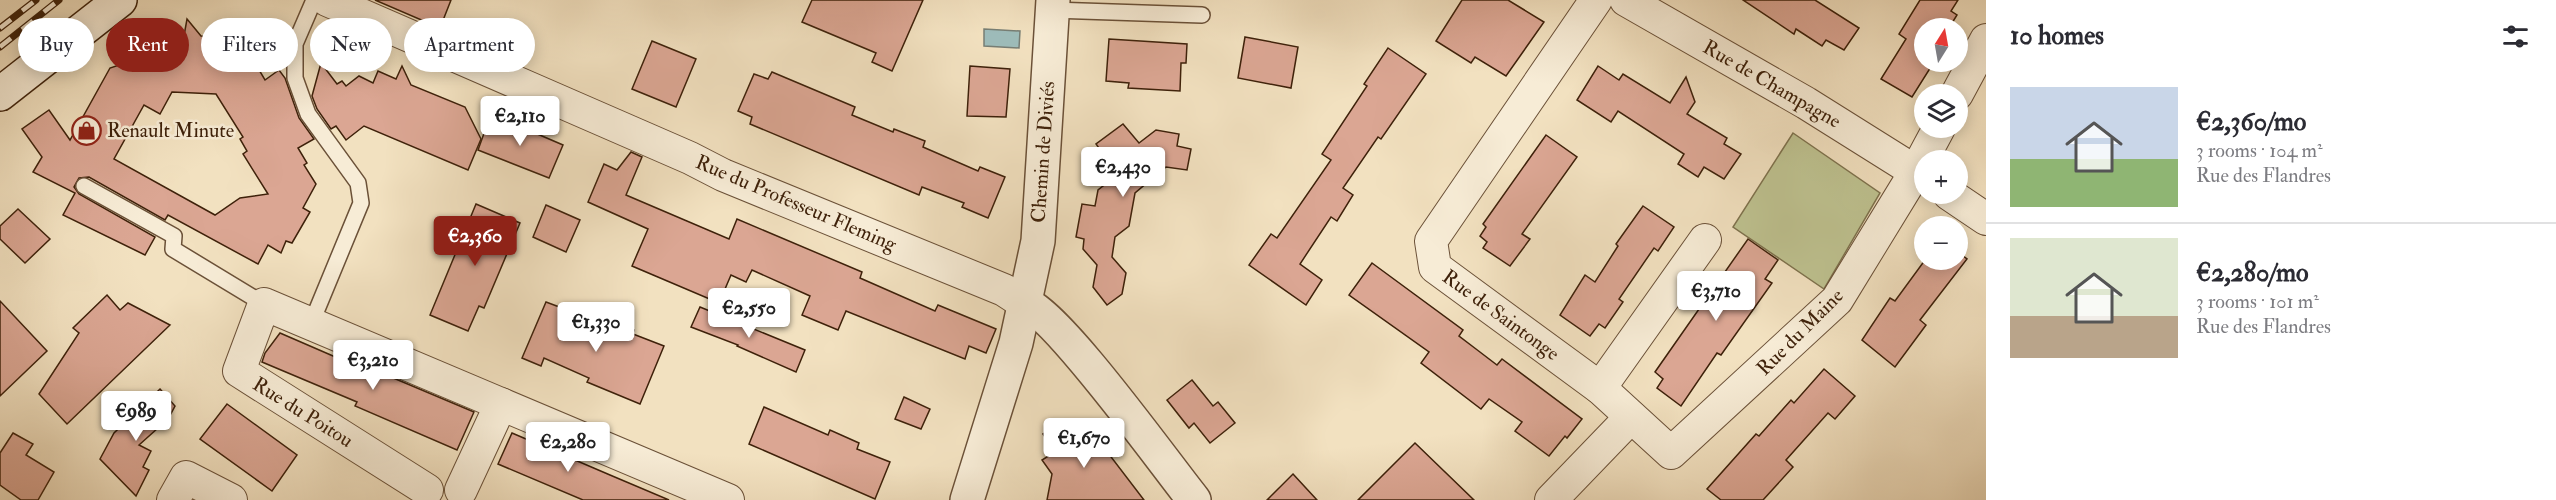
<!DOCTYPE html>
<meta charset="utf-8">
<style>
body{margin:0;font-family:"IM FELL Double Pica",serif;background:#f2f2f3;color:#2b2b33;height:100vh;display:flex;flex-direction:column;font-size:22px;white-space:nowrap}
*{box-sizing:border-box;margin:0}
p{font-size:20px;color:#7c7c81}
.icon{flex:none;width:33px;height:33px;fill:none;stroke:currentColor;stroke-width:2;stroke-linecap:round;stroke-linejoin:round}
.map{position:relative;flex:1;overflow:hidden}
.side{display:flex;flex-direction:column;background:#fff;width:570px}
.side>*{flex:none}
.banner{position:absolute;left:18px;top:18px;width:570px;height:54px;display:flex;gap:12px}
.needle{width:39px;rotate:11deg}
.tools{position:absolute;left:1914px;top:18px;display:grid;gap:12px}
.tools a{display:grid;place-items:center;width:54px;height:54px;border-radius:50%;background:#fff;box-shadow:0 3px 15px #0003;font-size:30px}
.price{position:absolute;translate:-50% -51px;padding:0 14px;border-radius:6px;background:#fff;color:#222;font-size:20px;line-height:39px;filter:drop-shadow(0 2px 3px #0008)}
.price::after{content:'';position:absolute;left:50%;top:36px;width:18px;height:14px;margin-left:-9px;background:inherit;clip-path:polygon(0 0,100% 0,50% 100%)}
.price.active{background:#8f2418;color:#fff}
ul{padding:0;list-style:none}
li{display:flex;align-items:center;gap:18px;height:150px;padding:0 24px}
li+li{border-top:2px solid #e1e1e2}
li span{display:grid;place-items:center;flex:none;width:168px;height:120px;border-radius:0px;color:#555}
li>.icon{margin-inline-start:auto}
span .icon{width:72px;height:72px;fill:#fffc;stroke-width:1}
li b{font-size:26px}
h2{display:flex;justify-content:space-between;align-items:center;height:72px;padding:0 24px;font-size:26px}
.tag{padding:0 21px;border-radius:27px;background:#fff;box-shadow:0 3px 15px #0003;font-size:21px;line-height:54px}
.tag.active{background:#8f2418;color:#fff}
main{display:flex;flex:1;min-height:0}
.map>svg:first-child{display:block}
.green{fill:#bec290;stroke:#7e724d;stroke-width:1.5}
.water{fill:#9dbcba;stroke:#777e74;stroke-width:1.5}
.building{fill:#dba693;stroke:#3e210a;stroke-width:1.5;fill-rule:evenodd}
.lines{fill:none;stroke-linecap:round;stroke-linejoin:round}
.service-casing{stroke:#6b5138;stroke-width:18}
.minor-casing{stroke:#6b5138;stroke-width:34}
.tertiary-casing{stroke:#6b5138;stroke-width:36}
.secondary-casing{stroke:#3e210a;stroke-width:36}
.service{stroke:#f7ecd6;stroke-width:15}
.minor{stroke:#f7ecd6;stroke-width:32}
.tertiary{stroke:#f7ecd6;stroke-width:33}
.secondary{stroke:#f7ecd6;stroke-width:33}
.rail-casing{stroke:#3e210a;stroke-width:7}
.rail{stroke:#f7ecd6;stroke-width:4.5;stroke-dasharray:14;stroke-linecap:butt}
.labels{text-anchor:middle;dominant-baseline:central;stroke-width:5;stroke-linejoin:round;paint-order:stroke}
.street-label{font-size:20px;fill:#3e210a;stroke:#f7ecd6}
.poi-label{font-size:20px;fill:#3e210a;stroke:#f7ecd6;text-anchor:start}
</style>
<main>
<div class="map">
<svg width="1986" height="500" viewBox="0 0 1986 500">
<rect width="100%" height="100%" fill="#f2e1c0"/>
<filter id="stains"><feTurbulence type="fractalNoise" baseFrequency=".00333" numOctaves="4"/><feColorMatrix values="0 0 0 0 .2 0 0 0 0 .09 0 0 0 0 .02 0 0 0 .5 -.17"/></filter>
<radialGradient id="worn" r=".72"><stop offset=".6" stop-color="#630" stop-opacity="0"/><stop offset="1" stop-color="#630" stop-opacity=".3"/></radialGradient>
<path class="green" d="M1793 133 1880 193 1824 289 1733 227Z"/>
<path class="water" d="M984 29 1020 31 1019 48 984 46Z"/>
<g class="building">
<path d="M375 0H451L440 28Z"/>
<path d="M812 0H923L892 71 872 62 876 53 802 22Z"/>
<path d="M1462 0H1508L1544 22 1506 76 1475 57 1471 63 1436 41Z"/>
<path d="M1743 0H1815L1859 28 1844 50 1826 40 1822 46 1796 29 1794 34Z"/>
<path d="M1920 0H1958L1951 11 1957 15 1949 28H1924V62H1934L1912 97 1881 79 1906 39 1899 34Z"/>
<path d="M187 19 201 36 226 37V50L242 51 251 65 255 63 265 80 279 70 285 78 299 118 314 139 298 148 307 163 304 165 316 184 303 208 310 212 292 243 286 241 281 253 268 245 258 264 168 215 165 220 89 177 79 178 74 187 79 194 155 237 145 255 63 215 75 193 33 172 42 157 22 129 49 110 70 140 110 68 122 64 133 71 146 46 163 47V35L184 36ZM172 92 216 94 243 137 240 139 247 151 243 154 268 194 240 198 215 215 114 159 144 105 160 114Z"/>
<path d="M1245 37 1298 47 1291 88 1238 78Z"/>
<path d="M1109 39 1187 44 1186 63H1181L1180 91 1128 88 1129 83 1106 81Z"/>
<path d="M652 41 696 59 676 107 632 89Z"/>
<path d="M1388 48 1426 74 1381 139 1378 137 1343 188 1353 195 1337 221 1331 217 1300 264 1322 280 1306 305 1249 265 1271 234 1277 238 1331 160 1322 154 1367 86 1364 84Z"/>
<path d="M321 63 337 84 342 81 346 86 359 76 373 83 378 71 396 79 402 66 411 85 465 107 481 139 468 170 364 126 346 140 336 126 331 129 317 109 312 96Z"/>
<path d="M970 66 1010 69 1006 117 967 116Z"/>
<path d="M1598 66 1619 80 1623 74 1670 103 1686 77 1695 102 1687 114 1727 138 1724 144 1741 154 1724 179 1704 167 1698 177 1678 164 1684 154 1618 111 1611 122 1577 100Z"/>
<path d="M772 72 855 107 852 115 893 132 894 129 925 141 923 147 978 171 980 167 1005 177 988 218 962 207 964 203 922 187 919 195 750 124 752 117 738 111 754 74 768 79Z"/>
<path d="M491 114 563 145 549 178 478 150Z"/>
<path d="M1123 124 1139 143 1156 130 1179 134 1177 146 1191 149 1187 170 1166 167 1135 193 1129 226 1115 237 1112 257 1126 273 1122 294 1107 305 1093 287 1097 265 1083 249 1084 239 1076 237 1082 204 1095 206 1098 190 1108 182 1102 173 1111 165 1096 144Z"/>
<path d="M1546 135 1577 157 1522 234 1530 239 1510 266 1483 248 1487 242 1480 236 1486 227 1483 224Z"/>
<path d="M631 152 642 157 626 195 729 239 737 219 862 272 860 278 935 311 938 305 996 329 986 353 969 346 965 359 846 311 838 330 802 315 810 296 752 270 746 282 731 275 719 303 632 266 648 229 588 202 604 164 617 170Z"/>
<path d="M476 204 520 223 484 308 479 306 468 331 430 315Z"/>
<path d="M546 205 580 220 566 252 533 237Z"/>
<path d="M1643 206 1674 227 1658 251 1654 248 1619 299 1623 302 1605 328 1599 324 1590 336 1560 315 1585 275 1595 282 1618 246 1616 244Z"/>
<path d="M18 209 50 239 25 263 0 239V226Z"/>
<path d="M1958 236 1965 242 1958 252 1967 259 1920 320 1926 325 1895 367 1862 340 1890 298 1895 301 1925 260H1958Z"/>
<path d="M1748 239 1778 260 1765 279 1772 283 1721 355 1717 353 1681 406 1657 388 1663 379 1655 372Z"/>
<path d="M1372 263 1463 330 1459 336 1476 349 1497 365 1502 359 1582 419 1567 438 1565 436 1549 456 1515 431 1522 422 1489 399 1481 409 1421 363 1429 352 1349 295Z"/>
<path d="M107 295 120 310 128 303 170 325 67 424 39 394 79 333 73 328Z"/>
<path d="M0 301 47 351 0 396Z"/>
<path d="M546 302 562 308 559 316 606 337 613 321 634 330 633 334 664 346 640 404 587 382 589 378 544 358 541 366 522 358Z"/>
<path d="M700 307 805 350 796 372 737 346 738 345 691 327Z"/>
<path d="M280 333 370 372 372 369 474 412 457 450 355 406 357 402 262 362 265 353Z"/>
<path d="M1824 369 1855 396 1835 419 1828 413 1786 460 1793 467 1763 500H1721L1707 489 1756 434 1759 436 1791 400 1794 403Z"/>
<path d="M1192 380 1213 406 1218 402 1235 423 1210 443 1194 423 1189 428 1167 400Z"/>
<path d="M160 389 175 406 168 419 139 445 151 451 143 467 149 470 136 496 100 459 114 433Z"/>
<path d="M904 397 930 409 921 429 895 419Z"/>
<path d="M227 404 297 455 272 491 200 439Z"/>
<path d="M764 407 828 435 830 430 859 443 857 449 890 462 875 499 749 444Z"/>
<path d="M1063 421 1076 437 1089 428 1144 500H1047L1052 474 1042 460 1055 452 1043 434Z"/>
<path d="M13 433 33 444 26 455 54 472 38 500H21L0 485V453Z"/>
<path d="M512 433 610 475 669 500H583L498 464Z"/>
<path d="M1415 443 1474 500H1358Z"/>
<path d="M1293 474 1317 500H1267Z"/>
</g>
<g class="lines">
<defs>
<g id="service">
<path d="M1052 10 1202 15"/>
<path d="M84 186 174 236 173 249 264 304"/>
<path d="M311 324 361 203 358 183 308 114 295 78V44L314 0"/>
</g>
<g id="minor">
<path d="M327 0 690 158 723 175 1004 290 1024 303"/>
<path d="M1596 0 1431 241 1435 267 1600 388 1671 453 1837 300 1916 171 1939 128"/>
<path d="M1626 0 1806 103 1924 177"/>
<path d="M1957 94 1986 40"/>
<path d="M1949 194 1986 219"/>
<path d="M1600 388 1705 240"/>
<path d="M427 490 239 371 264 304 728 500"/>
<path d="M461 490 501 404"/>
<path d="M173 500 186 477 231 500"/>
<path d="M1551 500 1631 417"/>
</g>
<g id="tertiary">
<path d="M1024 303C1057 313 1165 464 1194 500"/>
<path d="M967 500 1016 343 1038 241 1053 0"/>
</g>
<path id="secondary" d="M0 94 120 0"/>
</defs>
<use href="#service" class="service-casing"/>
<use href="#minor" class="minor-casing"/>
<use href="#tertiary" class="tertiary-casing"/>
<use href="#secondary" class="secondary-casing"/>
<use href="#service" class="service"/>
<use href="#minor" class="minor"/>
<use href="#tertiary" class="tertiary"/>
<use href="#secondary" class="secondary"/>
<defs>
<g id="rail">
<path d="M0 28 36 0"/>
<path d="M0 47 59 0"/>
</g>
</defs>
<use href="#rail" class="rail-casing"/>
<use href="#rail" class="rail"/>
</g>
<defs>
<symbol id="shop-ring" viewBox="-11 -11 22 22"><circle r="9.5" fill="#f7ecd6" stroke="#8f2418" stroke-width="1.5"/><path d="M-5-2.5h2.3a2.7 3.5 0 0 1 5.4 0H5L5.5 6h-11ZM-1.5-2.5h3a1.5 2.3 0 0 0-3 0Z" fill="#8f2418"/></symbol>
</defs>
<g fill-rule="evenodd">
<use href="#shop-ring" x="70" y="114" width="33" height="33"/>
</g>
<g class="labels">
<g class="street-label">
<text transform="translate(1772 84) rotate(30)">Rue de Champagne</text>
<text transform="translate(1043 152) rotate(-86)">Chemin de Diviés</text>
<text transform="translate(796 203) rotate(23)">Rue du Professeur Fleming</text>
<text transform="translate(1501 315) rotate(36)">Rue de Saintonge</text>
<text transform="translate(1800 332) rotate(-45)">Rue du Maine</text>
<text transform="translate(303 412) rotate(32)">Rue du Poitou</text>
</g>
<g class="poi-label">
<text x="107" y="130">Renault Minute</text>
</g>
</g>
<rect width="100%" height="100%" filter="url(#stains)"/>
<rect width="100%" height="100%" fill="url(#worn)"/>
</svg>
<div class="tools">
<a><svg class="needle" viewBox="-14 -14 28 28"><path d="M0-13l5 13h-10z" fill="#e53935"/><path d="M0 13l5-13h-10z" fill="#7c7c81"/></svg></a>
<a><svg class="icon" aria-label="layers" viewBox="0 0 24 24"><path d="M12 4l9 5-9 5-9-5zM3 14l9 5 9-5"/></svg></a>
<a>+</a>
<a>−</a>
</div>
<b class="price" style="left:520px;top:147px">€2,110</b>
<b class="price" style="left:1123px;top:198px">€2,430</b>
<b class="price active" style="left:475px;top:267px">€2,360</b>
<b class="price" style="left:1716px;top:322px">€3,710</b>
<b class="price" style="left:749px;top:339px">€2,550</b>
<b class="price" style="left:596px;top:353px">€1,330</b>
<b class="price" style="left:373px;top:391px">€3,210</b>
<b class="price" style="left:136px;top:442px">€989</b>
<b class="price" style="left:1084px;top:469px">€1,670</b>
<b class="price" style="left:568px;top:473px">€2,280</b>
<div class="banner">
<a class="tag">Buy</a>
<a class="tag active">Rent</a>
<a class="tag">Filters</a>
<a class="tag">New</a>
<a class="tag">Apartment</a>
</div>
</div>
<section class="side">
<h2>10 homes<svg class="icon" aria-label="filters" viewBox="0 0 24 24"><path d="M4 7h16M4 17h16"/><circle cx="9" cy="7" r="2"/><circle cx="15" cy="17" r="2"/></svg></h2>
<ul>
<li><span style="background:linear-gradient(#c9d6e8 60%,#8fb573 0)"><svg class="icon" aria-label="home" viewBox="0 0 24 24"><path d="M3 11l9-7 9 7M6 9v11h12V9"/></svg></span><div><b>€2,360/mo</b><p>3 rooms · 104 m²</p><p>Rue des Flandres</p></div></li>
<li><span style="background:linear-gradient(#dfe7d0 65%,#b9a48a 0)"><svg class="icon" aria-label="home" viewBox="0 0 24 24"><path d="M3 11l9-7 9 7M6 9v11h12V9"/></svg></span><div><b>€2,280/mo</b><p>3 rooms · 101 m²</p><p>Rue des Flandres</p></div></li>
</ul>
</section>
</main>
